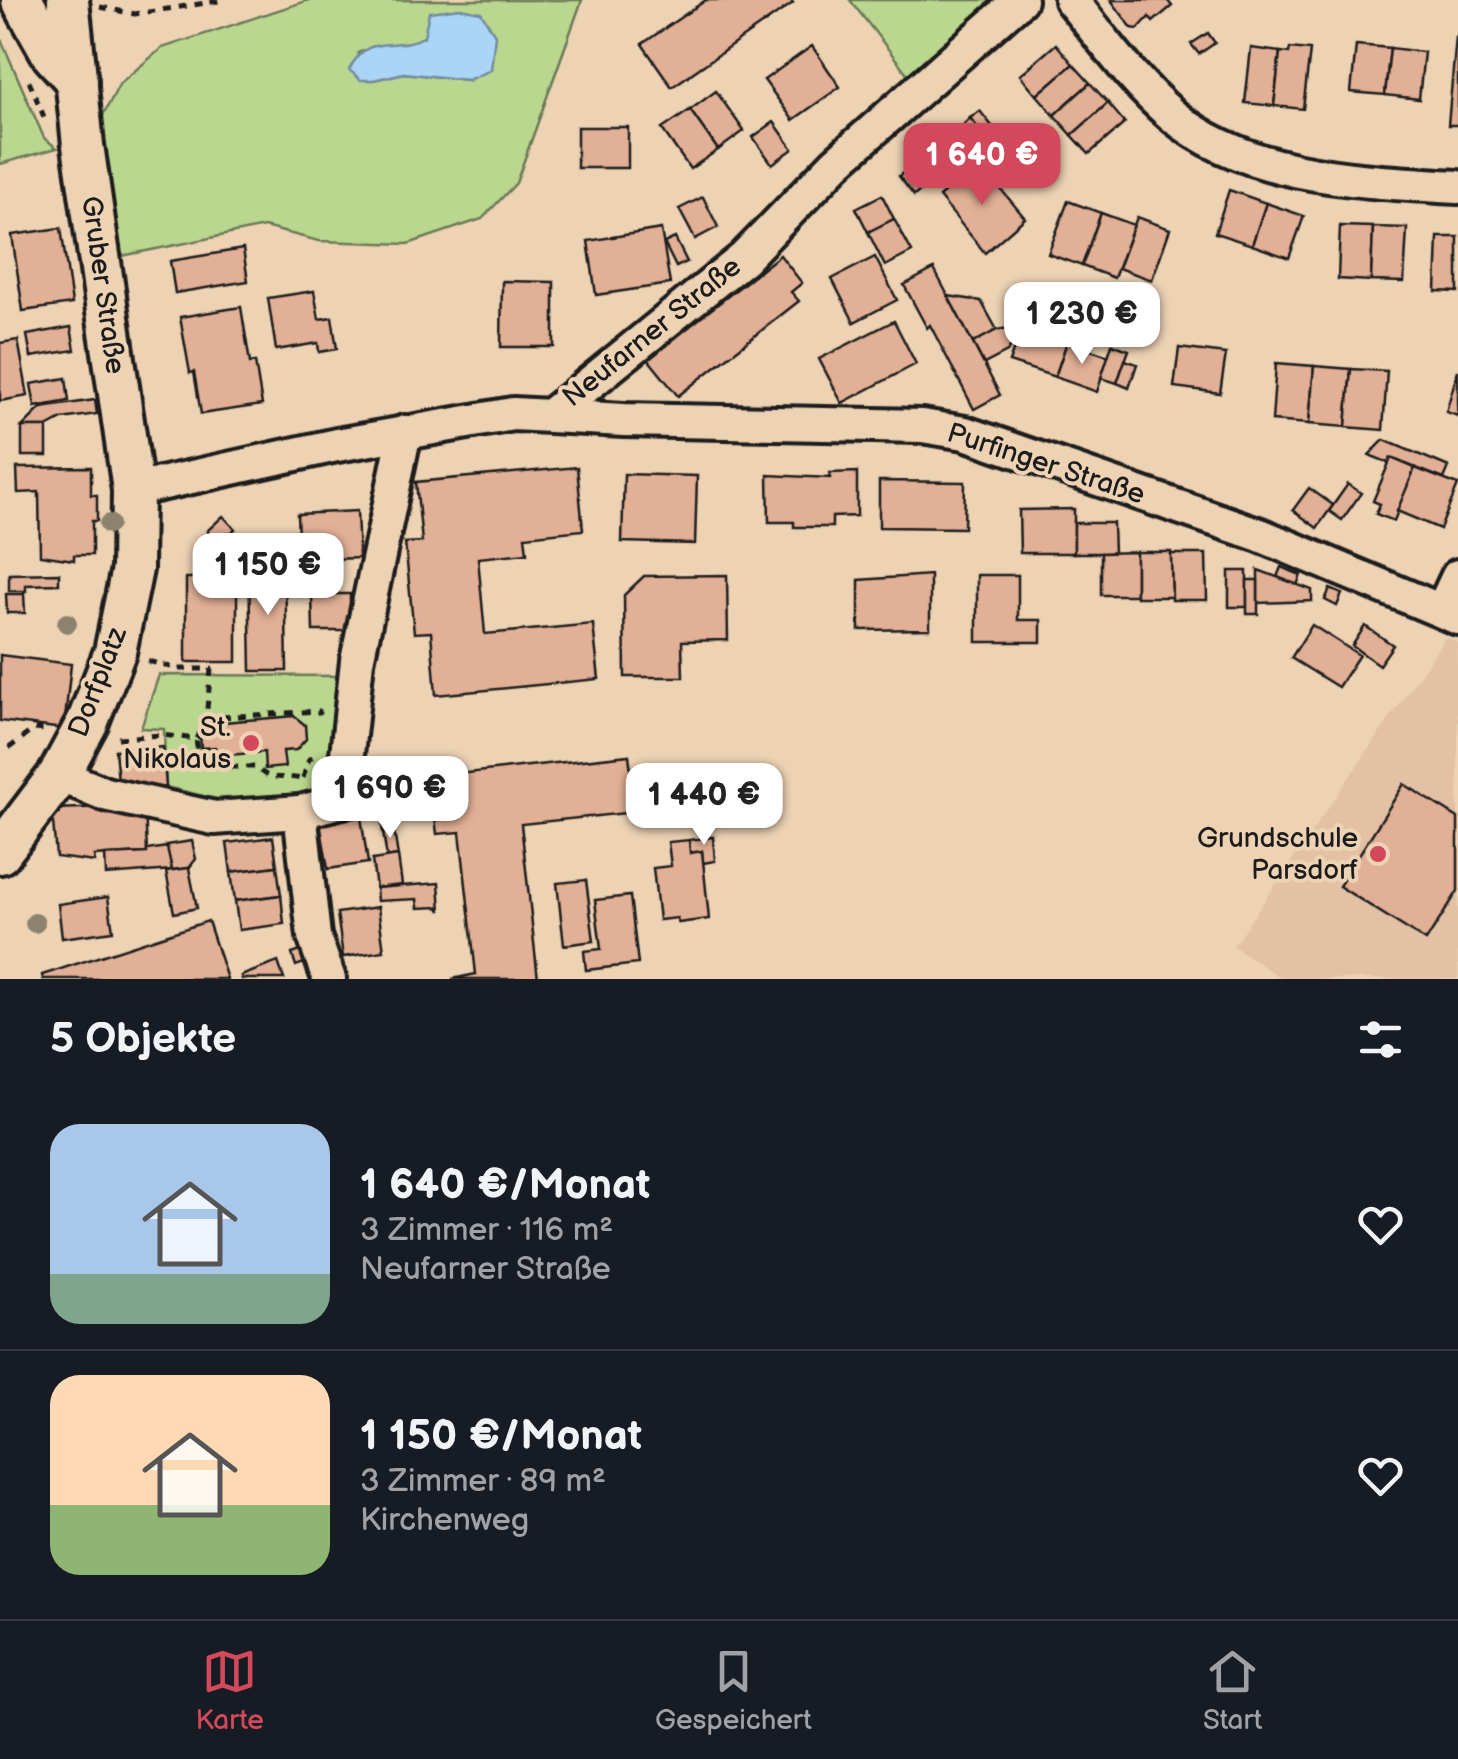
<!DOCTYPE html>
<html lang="de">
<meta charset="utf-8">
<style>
body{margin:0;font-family:"Balsamiq Sans",sans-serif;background:#242831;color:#f1f3f6;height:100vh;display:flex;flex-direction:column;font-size:38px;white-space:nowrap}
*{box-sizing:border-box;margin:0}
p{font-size:32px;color:#9ea1a6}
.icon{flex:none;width:55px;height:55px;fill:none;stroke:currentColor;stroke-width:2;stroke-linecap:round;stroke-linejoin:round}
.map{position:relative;height:979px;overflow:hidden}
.sheet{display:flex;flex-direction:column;background:#171b24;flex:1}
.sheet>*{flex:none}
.price{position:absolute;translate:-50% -85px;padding:0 22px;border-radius:20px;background:#fff;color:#222;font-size:32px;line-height:65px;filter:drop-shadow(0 2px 5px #0008)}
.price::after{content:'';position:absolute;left:50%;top:60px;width:30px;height:22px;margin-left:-15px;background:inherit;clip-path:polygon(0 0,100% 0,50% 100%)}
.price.on{background:#d1495b;color:#fff}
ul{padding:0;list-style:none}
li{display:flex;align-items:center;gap:30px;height:250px;padding:0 50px}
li+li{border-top:2px solid #363941}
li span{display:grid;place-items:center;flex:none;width:280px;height:200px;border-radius:30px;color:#555}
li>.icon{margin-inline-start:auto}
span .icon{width:120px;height:120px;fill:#fffc;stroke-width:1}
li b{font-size:42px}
h2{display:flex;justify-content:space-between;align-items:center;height:120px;padding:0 50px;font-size:42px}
.menu{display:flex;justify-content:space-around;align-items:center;height:140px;border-top:2px solid #363941;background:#171b24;font-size:28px;color:#9ea1a6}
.menu a{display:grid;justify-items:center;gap:5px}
.menu .on{color:#d1495b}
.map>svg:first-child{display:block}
.built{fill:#e2c1a5}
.green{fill:#bad78f;stroke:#6b7a56;stroke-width:2.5;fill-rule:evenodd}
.water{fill:#abd5f6;stroke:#728b9f;stroke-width:2.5}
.building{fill:#e2b096;stroke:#1c1c1c;stroke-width:2.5}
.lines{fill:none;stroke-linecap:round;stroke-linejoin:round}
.minor-casing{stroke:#1c1c1c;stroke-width:40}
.tertiary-casing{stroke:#1c1c1c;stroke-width:48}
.path{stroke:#1c1c1c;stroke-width:5;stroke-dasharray:8 8;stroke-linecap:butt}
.minor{stroke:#edd2b4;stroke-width:32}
.tertiary{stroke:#edd2b4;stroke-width:40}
.tree{fill:#8c826d}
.poi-dot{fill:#d1495b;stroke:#edd2b4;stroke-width:4}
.labels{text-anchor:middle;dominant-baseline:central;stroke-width:8;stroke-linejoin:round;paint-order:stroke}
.street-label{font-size:28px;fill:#1c1c1c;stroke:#edd2b4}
.poi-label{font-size:28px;fill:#1c1c1c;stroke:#edd2b4;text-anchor:end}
</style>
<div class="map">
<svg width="1458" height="979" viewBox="0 0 1458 979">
<rect width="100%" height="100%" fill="#edd2b4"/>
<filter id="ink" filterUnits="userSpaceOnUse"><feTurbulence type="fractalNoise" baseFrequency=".01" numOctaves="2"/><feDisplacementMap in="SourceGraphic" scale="20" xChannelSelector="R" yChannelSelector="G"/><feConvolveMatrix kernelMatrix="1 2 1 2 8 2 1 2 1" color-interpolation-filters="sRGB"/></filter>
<g filter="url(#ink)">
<path class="built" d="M1446 637 1458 643V979H1283L1233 946Z"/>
<g class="green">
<path d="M309 0H582L516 183 482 219 408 244 319 241 264 227 117 257 98 125 120 83 162 48ZM424 37 468 80 404 73 373 80 358 53C383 41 402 48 424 37Z"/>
<path d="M850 0H993L909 76Z"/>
<path d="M0 37 44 138 57 148 0 164Z"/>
<path d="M159 675 341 676 334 790 225 801 166 787 164 729 141 728Z"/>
</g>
<path class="water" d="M460 8 481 12 495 35 491 70 468 80 404 73 373 80H361L349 70C369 30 392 53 424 37L429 12Z"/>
<g class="building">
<path d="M706 0H791L793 3 672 87 642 44Z"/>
<path d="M1111 0H1167L1172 6 1153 22 1149 17 1138 29 1132 28Z"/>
<path d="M1208 33 1215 43 1199 54 1191 44Z"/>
<path d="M1456 37H1458V125H1448Z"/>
<path d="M1056 44 1073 64 1037 95 1020 75Z"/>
<path d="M1356 45 1390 48 1385 95 1351 92Z"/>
<path d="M812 46 840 87 793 120 764 80Z"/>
<path d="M1251 48 1280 52 1274 106 1245 103Z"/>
<path d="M1290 48 1310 50 1303 109 1274 106 1280 52 1289 53Z"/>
<path d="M1390 48 1424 52 1419 99 1385 95Z"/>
<path d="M1073 64 1090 83 1054 115 1037 95Z"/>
<path d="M1090 83 1108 103 1072 135 1054 115Z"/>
<path d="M716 91 744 131 718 150 690 110Z"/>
<path d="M1108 103 1125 123 1089 154 1072 135Z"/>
<path d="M690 110 718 150 690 169 662 129Z"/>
<path d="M980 111 996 131 986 138 970 118Z"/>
<path d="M970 118 986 138 976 146 961 127Z"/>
<path d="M774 122 793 149 772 164 753 137Z"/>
<rect x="577" y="127" width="51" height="41"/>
<path d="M961 127 976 146 957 162 941 143Z"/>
<path d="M918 161 934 180 914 196 899 176Z"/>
<path d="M979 163 1025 218 985 253 939 197Z"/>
<path d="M1229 190 1266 203 1252 245 1215 233Z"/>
<path d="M882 195 894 219 868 232 856 208Z"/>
<path d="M703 197 718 227 695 239 679 209Z"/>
<path d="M1068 201 1101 213 1082 266 1048 254Z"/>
<path d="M1266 203 1304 216 1289 258 1252 245Z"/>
<path d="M1101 213 1134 225 1114 278 1082 266Z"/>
<path d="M1137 217 1170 229 1152 280 1118 268Z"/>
<path d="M894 219 912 252 885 266 868 232Z"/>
<path d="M1340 226 1373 227 1371 281 1338 279Z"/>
<path d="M1373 227 1407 228 1404 282 1371 281Z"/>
<path d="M61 228 72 304 23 311 12 235Z"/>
<path d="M661 229 670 284 596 295 588 241Z"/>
<path d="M1438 237H1458V292L1436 291Z"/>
<path d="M675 238 687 262 676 267 664 243Z"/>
<path d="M243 249 248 281 175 293 170 261Z"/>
<path d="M780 255 802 283 791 292 799 301 678 396 648 359Z"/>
<path d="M875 257 897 300 854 322 832 279Z"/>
<path d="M934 269 1000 395 974 409 930 325 927 328 904 285Z"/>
<path d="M502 281 554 282V347H501Z"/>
<path d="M314 291 319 319 332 317 337 349 319 352 318 343 276 350 268 298Z"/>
<path d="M948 296 981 301 997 330 973 343Z"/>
<path d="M241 307 250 363 255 362 262 405 201 414 194 372 190 373 180 317Z"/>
<path d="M894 321 916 364 842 403 819 359Z"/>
<path d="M1022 326 1067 342 1055 377 1009 362Z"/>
<path d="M1022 326 1007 352 984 364 973 343 997 330Z"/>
<path d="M71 327 75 350 31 357 27 335Z"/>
<path d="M18 340 28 396 0 401V343Z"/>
<path d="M1067 342 1109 356 1097 392 1055 377Z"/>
<path d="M1112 344 1129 350 1117 383 1101 378Z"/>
<path d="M1179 348 1226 354 1220 393 1174 387Z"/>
<path d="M1125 360 1137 364 1129 388 1117 383Z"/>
<path d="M1276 363 1314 366 1309 424 1272 421Z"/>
<path d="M1314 366 1351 369 1346 427 1309 424Z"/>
<path d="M1351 369 1387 371 1383 430 1346 427Z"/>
<path d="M1458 370V416L1446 412Z"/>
<path d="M66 378 69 401 35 407 31 384Z"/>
<path d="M95 400 97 414 62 419 47 427H22L41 408Z"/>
<rect x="22" y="427" width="25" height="29"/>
<path d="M1384 440 1449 467 1444 479 1391 458 1389 463 1369 455Z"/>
<path d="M1391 458 1415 468 1394 521 1376 514 1380 504 1373 501Z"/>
<path d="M91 467V495H97V521H92V555H74V560L40 555 39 492 18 493 17 468Z"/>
<path d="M577 467 583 530 525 536 527 553 478 558 485 634 593 624 599 679 436 695 431 632 414 633 405 543 422 542 416 482Z"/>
<path d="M1415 468 1458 485 1440 529 1397 511Z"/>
<path d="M857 472V516L832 517V527H794V522H769L768 475 830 478V473Z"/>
<path d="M624 474 697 476 695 544 622 542Z"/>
<path d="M879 481 965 482 964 528 879 527Z"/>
<path d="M1348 484 1361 493 1342 520 1329 511Z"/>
<path d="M1309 488 1333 505 1317 528 1293 510Z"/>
<path d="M1074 509V553H1020L1019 510Z"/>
<path d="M357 511 359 558 299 560 297 514Z"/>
<path d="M223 516 235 529 219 544 207 531Z"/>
<path d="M1074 523H1113L1114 553H1074Z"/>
<path d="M1136 552V595H1101V553Z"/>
<path d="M1136 552H1171L1172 597H1136Z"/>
<path d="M1171 554H1206L1207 600H1172Z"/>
<path d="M285 564 287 671H251L249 565Z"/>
<path d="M1281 567 1301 575 1297 585 1277 577Z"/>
<path d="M1258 570 1312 590V601L1258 603Z"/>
<rect x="1229" y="571" width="18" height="36"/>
<path d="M59 573V584L26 585V591H9V574Z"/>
<path d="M727 575 728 640 682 641 683 677H625L624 595 644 576Z"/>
<path d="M930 575V629L859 630V580Z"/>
<path d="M977 575H1018V620H1041V642H977Z"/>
<rect x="186" y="578" width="51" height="84"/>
<rect x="1247" y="580" width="11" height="34"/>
<path d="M1330 589 1342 594 1337 606 1325 600Z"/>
<path d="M6 594H24L25 613H7Z"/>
<path d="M312 594H350V631H313Z"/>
<path d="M1312 625 1359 655 1338 687 1291 658Z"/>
<path d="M1365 626 1393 645 1379 665 1352 646Z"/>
<path d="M0 655 71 664 64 729 0 721Z"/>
<path d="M294 716 305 725 306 739 296 750 283 751 285 767 265 769 264 752 216 756 215 747 201 748 200 733 213 732V723Z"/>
<path d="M163 747 166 787 119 791 115 750Z"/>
<path d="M629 755 636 812 521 824 538 979H452L476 974 460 832 437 834 430 777Z"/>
<path d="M1404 784 1458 818V891L1426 941 1339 886Z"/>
<path d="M145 806 147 853 94 856 95 862 56 857 52 809Z"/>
<path d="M361 817 368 863 328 869 320 823Z"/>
<path d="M393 825 398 856 387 858 382 826Z"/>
<path d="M273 837 277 866 231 872 227 843Z"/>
<path d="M713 837 715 861 703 863 702 851 690 853 689 840Z"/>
<path d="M689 840 690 853 702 851 709 919 678 923 677 918 659 920 653 868 671 866 668 842Z"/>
<path d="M192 841 196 859 189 868 172 870 166 845Z"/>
<path d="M167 847 172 870 106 875 105 855 147 853V850Z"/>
<path d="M398 856 402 885 376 888 372 860Z"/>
<path d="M277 866 281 895 235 901 231 872Z"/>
<path d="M189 868 197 908 174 913 166 871Z"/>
<path d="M586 880 594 941 564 945 557 883Z"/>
<path d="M439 883 441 911 439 907 418 908 417 899 377 901 376 888Z"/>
<path d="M281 895 284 924 239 930 235 901Z"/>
<path d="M630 896 638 964 586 970 584 951 601 949 595 900Z"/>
<path d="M108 897 113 931 62 938 58 904Z"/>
<path d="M378 907 384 951 343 957 337 913Z"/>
<path d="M208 921 227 979H43L42 975Z"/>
<path d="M303 950 307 962 296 966 292 954Z"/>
<path d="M278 962 284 979H242L241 976Z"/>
</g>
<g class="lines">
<defs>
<g id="minor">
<path d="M1071 0C1103 39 1134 83 1172 115 1249 179 1364 181 1458 187"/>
<path d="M552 414 744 258 836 163 1020 0"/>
<path d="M133 490 337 445 513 414 624 420 922 426 965 433 1260 535 1458 618"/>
<path d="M1442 610 1458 576"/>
<path d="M59 775 105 794 214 818 300 812 314 936 329 979"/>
<path d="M300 812 342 801 357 661 405 432"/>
</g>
<g id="tertiary">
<path d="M22 0 53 55 77 81"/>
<path d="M0 853 59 775 88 721 115 652 132 569 133 490 83 145 68 0"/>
</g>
</defs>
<use href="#minor" class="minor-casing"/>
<use href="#tertiary" class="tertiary-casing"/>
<g class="path">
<path d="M100 7 135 14 225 0"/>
<path d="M29 81 44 117"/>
<path d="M148 661 178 669H211L206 718 196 739"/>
<path d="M206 718 319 711V715"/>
<path d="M118 738 162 735 196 739 198 753 225 767H257C269 785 289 772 305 781"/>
<path d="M9 748 34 729 45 730"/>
<path d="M303 778 309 759 316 756"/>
</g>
<use href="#minor" class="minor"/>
<use href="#tertiary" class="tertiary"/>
</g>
<g class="tree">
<circle cx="109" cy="524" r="10"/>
<circle cx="67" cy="623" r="10"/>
<circle cx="35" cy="923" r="10"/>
</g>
</g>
<g class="poi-dot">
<circle cx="251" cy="743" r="10"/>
<circle cx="1378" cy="854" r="10"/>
</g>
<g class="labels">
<g class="street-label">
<text transform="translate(103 285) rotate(82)">Gruber Straße</text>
<text transform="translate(652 332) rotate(-39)">Neufarner Straße</text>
<text transform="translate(1046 464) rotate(18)">Purfinger Straße</text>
<text transform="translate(98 682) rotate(-69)">Dorfplatz</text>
</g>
<g class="poi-label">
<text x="231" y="727">St.<tspan x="231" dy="32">Nikolaus</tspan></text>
<text x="1358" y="838">Grundschule<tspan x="1358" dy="32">Parsdorf</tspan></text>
</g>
</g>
</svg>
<b class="price on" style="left:982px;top:208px">1 640 €</b>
<b class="price" style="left:1082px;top:367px">1 230 €</b>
<b class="price" style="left:268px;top:618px">1 150 €</b>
<b class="price" style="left:390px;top:841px">1 690 €</b>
<b class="price" style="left:704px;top:848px">1 440 €</b>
</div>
<section class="sheet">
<h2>5 Objekte<svg class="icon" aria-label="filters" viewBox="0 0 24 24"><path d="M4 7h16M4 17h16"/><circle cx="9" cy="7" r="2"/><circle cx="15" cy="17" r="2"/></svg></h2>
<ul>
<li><span style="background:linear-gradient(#a9c7e8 75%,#7fa58c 0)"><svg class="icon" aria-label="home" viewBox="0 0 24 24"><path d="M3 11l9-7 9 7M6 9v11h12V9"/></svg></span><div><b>1 640 €/Monat</b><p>3 Zimmer · 116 m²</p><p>Neufarner Straße</p></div><svg class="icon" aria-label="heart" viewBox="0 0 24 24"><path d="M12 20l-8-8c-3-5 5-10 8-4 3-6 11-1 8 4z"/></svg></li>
<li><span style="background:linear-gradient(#ffd9b3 65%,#8fb573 0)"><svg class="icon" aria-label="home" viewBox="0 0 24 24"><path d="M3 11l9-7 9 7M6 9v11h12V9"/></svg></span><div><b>1 150 €/Monat</b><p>3 Zimmer · 89 m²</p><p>Kirchenweg</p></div><svg class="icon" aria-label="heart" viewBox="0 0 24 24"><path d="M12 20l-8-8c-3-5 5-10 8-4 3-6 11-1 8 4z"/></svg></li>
</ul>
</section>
<nav class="menu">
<a class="on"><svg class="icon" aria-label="map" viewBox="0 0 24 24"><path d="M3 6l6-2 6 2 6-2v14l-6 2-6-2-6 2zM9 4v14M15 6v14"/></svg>Karte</a>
<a><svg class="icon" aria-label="saved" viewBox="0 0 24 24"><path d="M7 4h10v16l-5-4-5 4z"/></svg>Gespeichert</a>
<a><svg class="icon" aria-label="home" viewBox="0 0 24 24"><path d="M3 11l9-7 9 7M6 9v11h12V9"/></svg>Start</a>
</nav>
